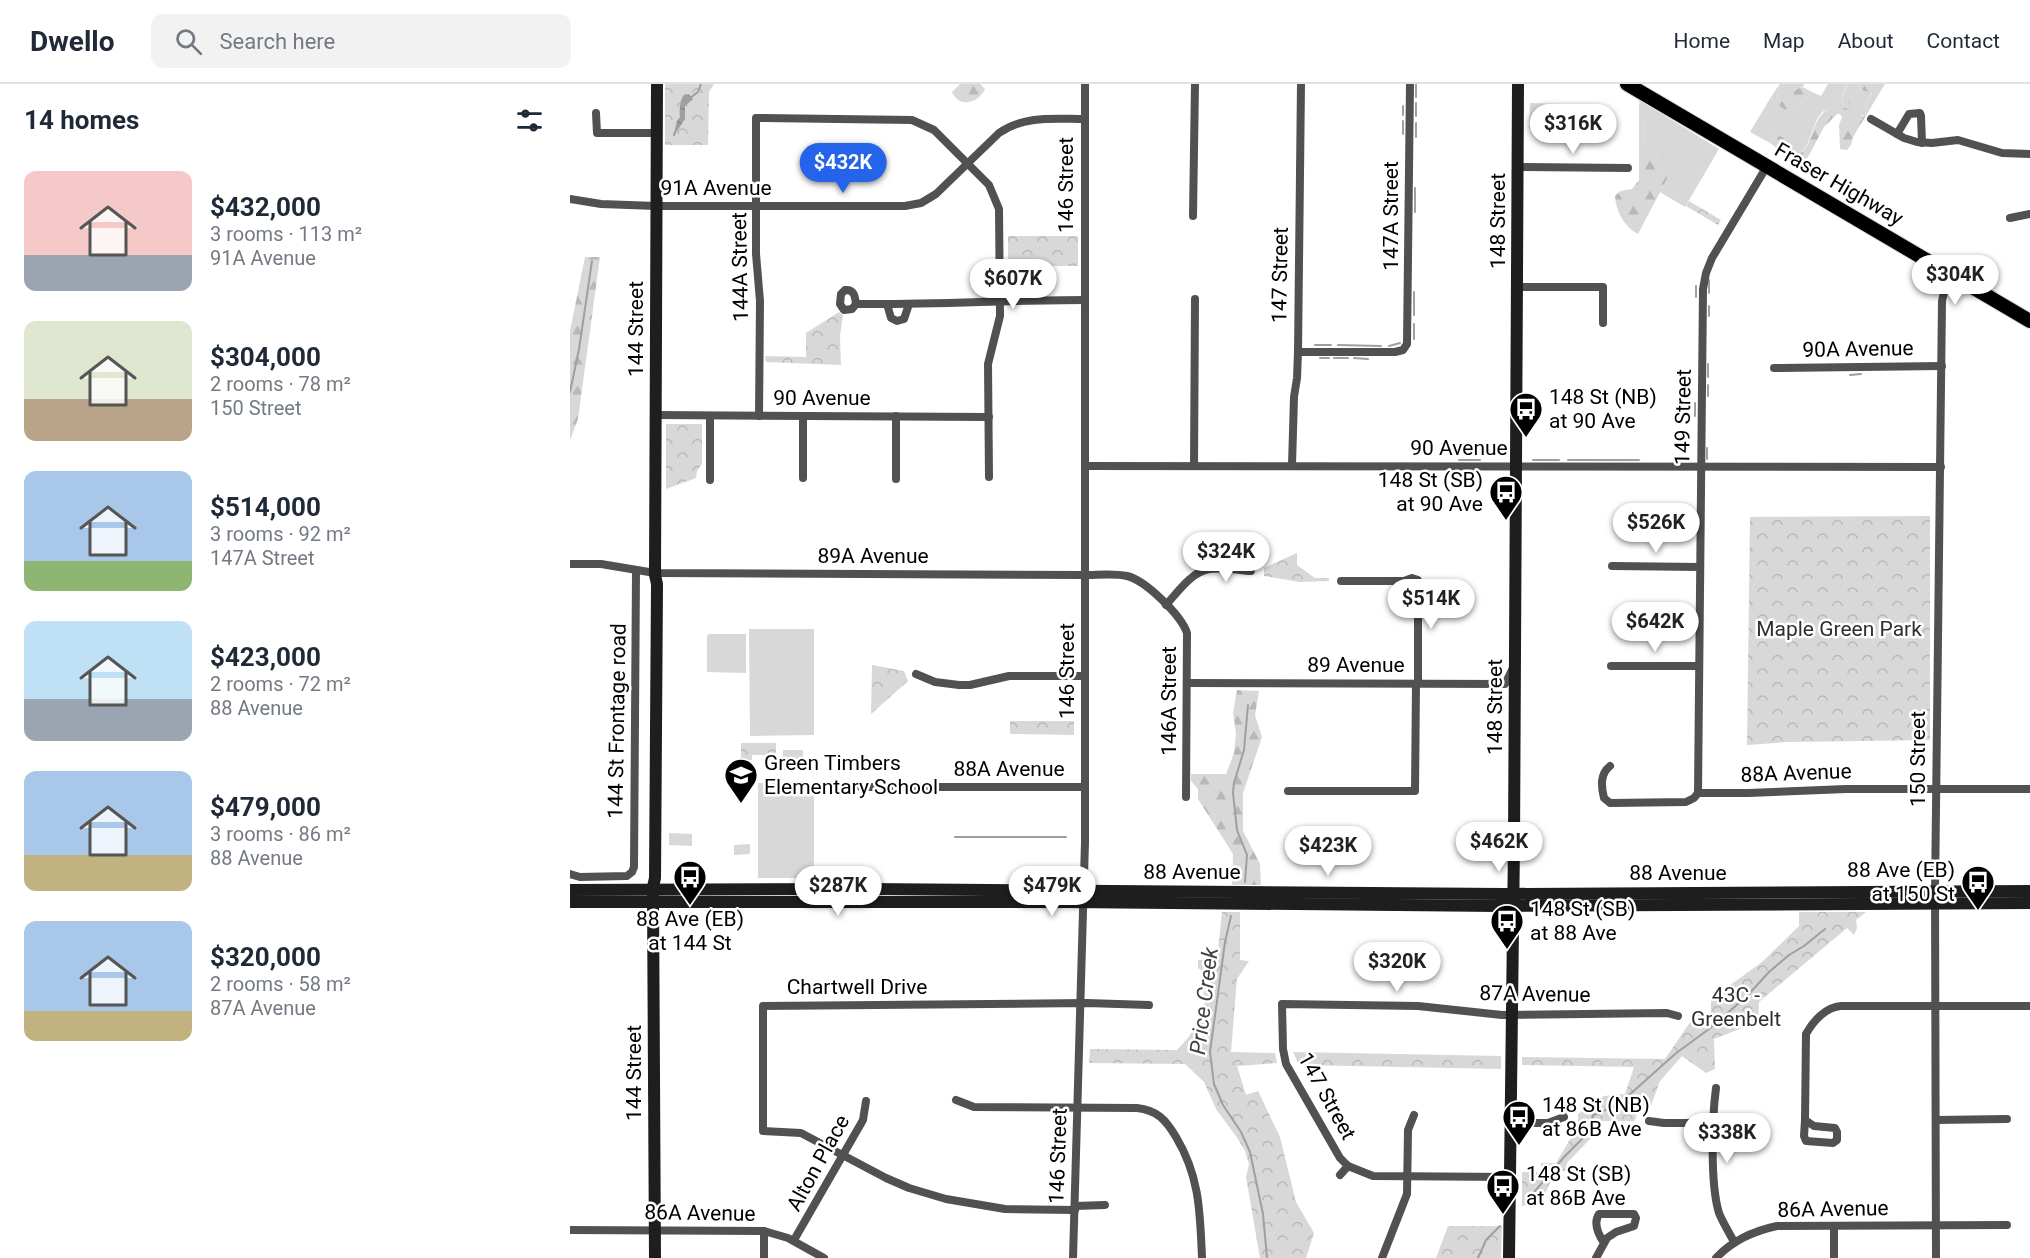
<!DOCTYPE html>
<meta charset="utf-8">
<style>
body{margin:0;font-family:Roboto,sans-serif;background:#f2f2f3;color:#1f2937;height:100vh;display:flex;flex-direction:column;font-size:22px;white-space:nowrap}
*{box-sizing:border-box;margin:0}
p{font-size:20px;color:#747a83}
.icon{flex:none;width:33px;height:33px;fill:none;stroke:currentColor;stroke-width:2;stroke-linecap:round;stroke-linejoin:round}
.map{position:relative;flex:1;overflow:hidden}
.drawer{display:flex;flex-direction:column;background:#fff;width:570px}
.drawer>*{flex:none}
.price{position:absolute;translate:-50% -51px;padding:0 14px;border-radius:21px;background:#fff;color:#222;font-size:20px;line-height:39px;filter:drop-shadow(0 2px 3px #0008)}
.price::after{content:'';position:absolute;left:50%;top:36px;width:18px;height:14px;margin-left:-9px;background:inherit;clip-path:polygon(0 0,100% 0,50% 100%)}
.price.active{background:#2563eb;color:#fff}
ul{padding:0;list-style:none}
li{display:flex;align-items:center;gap:18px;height:150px;padding:0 24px}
li span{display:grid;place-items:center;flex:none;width:168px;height:120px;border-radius:12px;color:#555}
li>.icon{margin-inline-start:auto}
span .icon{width:72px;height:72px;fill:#fffc;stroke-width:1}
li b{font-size:26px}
h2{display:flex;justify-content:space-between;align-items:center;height:72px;padding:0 24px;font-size:26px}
header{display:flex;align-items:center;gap:36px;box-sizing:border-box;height:84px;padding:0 30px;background:#fff;border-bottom:2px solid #e0e1e3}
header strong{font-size:28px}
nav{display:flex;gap:33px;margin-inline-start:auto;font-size:21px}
.search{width:420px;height:54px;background:#f2f2f3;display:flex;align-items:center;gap:15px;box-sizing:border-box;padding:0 21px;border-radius:12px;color:#747a83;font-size:22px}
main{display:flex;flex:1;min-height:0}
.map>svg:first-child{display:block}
.grass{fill:#d8d8d8}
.forest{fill:url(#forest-firs)}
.park{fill:url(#park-crowns)}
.water{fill:url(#water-waves)}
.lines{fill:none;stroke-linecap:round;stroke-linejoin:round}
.stream{stroke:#9f9f9f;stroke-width:2}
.primary-casing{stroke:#dbdbdb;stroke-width:16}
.street{stroke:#515151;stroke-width:8}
.secondary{stroke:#1e1e1e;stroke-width:12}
.primary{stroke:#000;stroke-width:14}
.labels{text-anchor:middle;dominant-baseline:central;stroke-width:5;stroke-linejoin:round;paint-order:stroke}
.street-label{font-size:21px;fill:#000;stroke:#fff}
.poi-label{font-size:21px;fill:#000;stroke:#fff;text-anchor:start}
.park-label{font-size:21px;fill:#2f2f2f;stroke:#fff}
.water-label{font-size:22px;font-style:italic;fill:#404040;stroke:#fff}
</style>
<header>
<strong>Dwello</strong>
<div class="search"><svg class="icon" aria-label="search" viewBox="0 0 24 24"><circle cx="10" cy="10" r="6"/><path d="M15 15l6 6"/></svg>Search here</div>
<nav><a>Home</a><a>Map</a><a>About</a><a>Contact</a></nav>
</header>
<main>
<section class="drawer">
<h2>14 homes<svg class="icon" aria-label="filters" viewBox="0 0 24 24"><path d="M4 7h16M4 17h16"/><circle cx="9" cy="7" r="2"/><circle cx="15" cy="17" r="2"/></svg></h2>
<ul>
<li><span style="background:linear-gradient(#f6c9c9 70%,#9aa5b1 0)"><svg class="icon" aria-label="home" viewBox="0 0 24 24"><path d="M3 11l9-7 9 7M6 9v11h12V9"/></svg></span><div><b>$432,000</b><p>3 rooms · 113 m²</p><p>91A Avenue</p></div></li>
<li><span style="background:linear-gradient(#dfe7d0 65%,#b9a48a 0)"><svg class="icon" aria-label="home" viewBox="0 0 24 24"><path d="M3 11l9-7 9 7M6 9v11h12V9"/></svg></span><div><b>$304,000</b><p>2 rooms · 78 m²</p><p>150 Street</p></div></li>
<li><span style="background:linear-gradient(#a9c7e8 75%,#8fb573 0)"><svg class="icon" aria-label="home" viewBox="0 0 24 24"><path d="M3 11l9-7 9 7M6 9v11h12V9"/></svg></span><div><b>$514,000</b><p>3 rooms · 92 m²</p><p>147A Street</p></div></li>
<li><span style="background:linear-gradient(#bfe0f5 65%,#9aa5b1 0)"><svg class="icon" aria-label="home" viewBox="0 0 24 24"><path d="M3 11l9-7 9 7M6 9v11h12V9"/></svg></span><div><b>$423,000</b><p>2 rooms · 72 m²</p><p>88 Avenue</p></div></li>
<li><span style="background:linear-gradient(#a9c7e8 70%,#c2b280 0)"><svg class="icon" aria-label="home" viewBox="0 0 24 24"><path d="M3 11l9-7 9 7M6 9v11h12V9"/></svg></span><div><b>$479,000</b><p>3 rooms · 86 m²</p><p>88 Avenue</p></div></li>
<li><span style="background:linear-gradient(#a9c7e8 75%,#c2b280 0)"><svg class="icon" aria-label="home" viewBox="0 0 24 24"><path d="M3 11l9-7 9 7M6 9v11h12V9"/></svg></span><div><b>$320,000</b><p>2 rooms · 58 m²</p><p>87A Avenue</p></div></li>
</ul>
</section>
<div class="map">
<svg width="1460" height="1174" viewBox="0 0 1460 1174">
<defs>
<pattern id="forest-firs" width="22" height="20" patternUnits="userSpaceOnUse" patternTransform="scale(1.5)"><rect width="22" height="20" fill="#d8d8d8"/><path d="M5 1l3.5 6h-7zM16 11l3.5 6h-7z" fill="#b8b8b8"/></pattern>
<pattern id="park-crowns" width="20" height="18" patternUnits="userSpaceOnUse" patternTransform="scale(1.5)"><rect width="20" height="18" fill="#d8d8d8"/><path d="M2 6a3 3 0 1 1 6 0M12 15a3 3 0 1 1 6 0" fill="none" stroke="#b8b8b8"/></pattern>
<pattern id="water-waves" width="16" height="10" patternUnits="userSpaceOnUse" patternTransform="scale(1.5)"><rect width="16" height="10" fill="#9f9f9f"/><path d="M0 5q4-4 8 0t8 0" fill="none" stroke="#878787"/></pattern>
</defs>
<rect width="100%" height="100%" fill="#fff"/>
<g class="grass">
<path d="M1209 0H1234L1233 3C1221 6 1223 5 1218 16L1211 17 1206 13 1210 4Z"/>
<path d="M1258 0H1264L1266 8 1263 23 1252 28 1247 35 1237 61 1227 73 1222 71 1214 54 1205 49 1200 59 1180 48 1201 13 1202 17 1226 28 1233 17 1242 10V8L1251 12Z"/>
<path d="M1278 0H1290L1289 5 1302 8 1297 19 1295 31H1290V19L1285 21V27L1275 24C1269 15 1273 9 1278 0Z"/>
<path d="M1069 16 1149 65 1115 123 1090 108 1098 93 1089 88 1079 63H1076L1075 60 1073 35Z"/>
<path d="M960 19 992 20V36L1019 38V45L959 44Z"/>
<path d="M179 545H244V651L180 652Z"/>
<path d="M139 550H176V589L137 588V552Z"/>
<rect x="213" y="666" width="20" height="20"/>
<rect x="188" y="699" width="56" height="95"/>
<path d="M99 749 122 750V762L99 761Z"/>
</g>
<g class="forest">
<path d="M390 0H410L415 5C408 20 389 24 382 8Z"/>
<path d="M1264 0H1278C1272 9 1269 15 1275 24L1285 27V21H1280L1278 17V14H1287L1290 19V30L1292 32 1295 31 1297 19 1302 9 1289 5 1290 0H1315L1283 53 1281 61 1277 66 1270 65 1269 41 1272 33 1270 30H1267L1254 43 1238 73 1235 76 1228 75 1227 73C1230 69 1234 66 1237 62 1245 47 1245 29 1263 23L1266 8Z"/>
<path d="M1209 1 1210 4 1206 13 1211 17 1218 16 1220 7 1233 3 1242 8V10L1233 17 1226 28 1214 25 1202 17 1201 13Z"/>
<path d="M1069 19 1072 23 1075 60 1077 63 1083 60C1095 65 1097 80 1089 88L1098 93 1068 150C1054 143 1046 127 1045 112L1050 107 1062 105 1069 96Z"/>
<path d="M1205 49 1214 54 1222 71 1213 69 1200 59Z"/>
<path d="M15 173H30L8 335 0 356V247Z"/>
<path d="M667 606 689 607 685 631 692 653 673 709V747L690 780 691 801H662L663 770 628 715V705L621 697V690H656L664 669 666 649 663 629Z"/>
</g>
<g class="park">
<path d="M95 0H144L139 8 138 61H95Z"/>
<path d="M1119 117 1151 136 1148 141 1116 122Z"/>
<rect x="438" y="152" width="70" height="30"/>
<path d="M269 228 273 231 270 252 271 281 196 278 195 272 236 273V249Z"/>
<path d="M96 340H132V380L127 387 126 394 96 405Z"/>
<path d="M1360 432V656L1219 658 1177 661 1180 433Z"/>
<path d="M727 469V481L745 494H759V497L730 498 694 492V484Z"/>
<path d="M302 581 334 587 338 597 301 630Z"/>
<path d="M440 637H504V651L440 650Z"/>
<path d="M171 659H206V671H182V676H171Z"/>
<path d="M180 760V770L164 771V761Z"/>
<path d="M652 828H670V876L679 877 667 895 661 968 705 969 707 979 667 982 676 1011 688 1007 710 1053 726 1118 744 1149 736 1174H690L676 1093 679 1080 675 1067 668 1055 646 1025 634 998 615 980 519 979 520 965 607 966 618 954 635 927 632 887 628 884V876H647Z"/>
<path d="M1229 828H1296L1286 836 1287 844 1284 851 1277 844 1189 918 1188 938 1144 955 1145 985 1136 989 1112 972 1090 997 1081 1022C1070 1023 1067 1027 1065 1037H1028L1022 1053 997 1079 995 1087H985L972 1117 952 1122V1088H971V1079H986L1002 1052 1001 1047 1010 1039H1008V1030L1034 1012 1055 1010 1064 983 952 981V973L1095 975 1125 931H1141V915L1192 878 1229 842Z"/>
<path d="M723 968 931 972V985L729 981Z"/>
<path d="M878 1142H932L931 1174H866Z"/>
</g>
<path class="water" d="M119 10 123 15 115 22V35L107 47 105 45 107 37 110 33C109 26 110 16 114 11Z"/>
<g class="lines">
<g class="stream">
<path d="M846 13V0"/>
<path d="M120 14 128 8 131 0"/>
<path d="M833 31V22"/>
<path d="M846 32V19"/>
<path d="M833 50V37"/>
<path d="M104 51 107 44"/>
<path d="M846 53V39"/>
<path d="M845 128V104"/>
<path d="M1139 209V196"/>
<path d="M1126 213V202"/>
<path d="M844 231V208"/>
<path d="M1139 232V222"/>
<path d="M844 255V240"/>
<path d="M745 261H761"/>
<path d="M768 261 811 262"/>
<path d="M819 262 830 259"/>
<path d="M750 274H759"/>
<path d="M764 274H778"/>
<path d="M784 274 798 275"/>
<path d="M1280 291 1291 290"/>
<path d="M1138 293V280"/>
<path d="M0 308 9 265 22 177"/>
<path d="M1138 312V301"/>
<path d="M1125 332V319"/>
<path d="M1137 375V364"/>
<path d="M889 376H910"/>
<path d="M963 376H989"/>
<path d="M998 376H1069"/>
<path d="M385 753H496"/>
<path d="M675 798 677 771 667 746 663 709 664 699 674 666 678 621"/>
<path d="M661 832 655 858 640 968 644 1000 653 1021 671 1048 680 1068 693 1130 697 1174"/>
<path d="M960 1113 994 1073 1018 1049 1023 1031 1048 1021 1105 970 1139 945 1177 912 1199 888 1219 871 1234 862 1255 845"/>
<path d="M908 1174 916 1156 930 1142"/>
</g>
<defs>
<path id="primary" d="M1057 0 1460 237"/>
</defs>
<use href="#primary" class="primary-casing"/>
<g class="street">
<path d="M26 29 27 49H86"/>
<path d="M1301 35 1334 54 1347 58 1362 59 1388 56 1432 69 1460 70"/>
<path d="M1327 50 1339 30 1350 29 1351 32 1352 59"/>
<path d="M948 83 1058 84"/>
<path d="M0 115 31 120 86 122H335L351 119 366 110 429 49C455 31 485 35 515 35"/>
<path d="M623 132 625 0"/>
<path d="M1440 134 1460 130"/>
<path d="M948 203H1033V239"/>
<path d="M286 220 282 225 274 226 270 220 271 210 275 206C284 205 285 212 286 220 363 221 438 216 514 216"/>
<path d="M317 220 321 234 327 237 334 235 339 220"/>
<path d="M728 268H825L833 266 837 260 840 0"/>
<path d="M1204 284 1372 282"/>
<path d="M86 331 419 333"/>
<path d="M189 332 190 217 186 170V34L342 36 364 46 419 101 429 125 430 232 418 280 419 393"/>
<path d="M326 332V395"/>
<path d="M624 381 625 215"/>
<path d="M722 381 724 313 727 294 728 268 731 0"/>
<path d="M515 382 1371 383"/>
<path d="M233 394V332"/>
<path d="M140 396V332"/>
<path d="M0 480H31L85 489 515 491C528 491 544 489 557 492 575 496 611 531 617 549L616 713"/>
<path d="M1042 482 1130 483"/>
<path d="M771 497H834L842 494 848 496V599"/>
<path d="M596 521C607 509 621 488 639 485 652 483 668 486 681 487"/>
<path d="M1041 582H1129"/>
<path d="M346 590 365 598 389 601H400L439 592H515"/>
<path d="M617 599 935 600 944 582"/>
<path d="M1040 682C1030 690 1031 702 1034 714L1040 719 1116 718 1124 714 1128 709"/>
<path d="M291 703H515"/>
<path d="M718 707H845L846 600"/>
<path d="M1128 709 1133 205 1136 189 1142 174 1197 82"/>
<path d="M1128 709H1178L1276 705H1460"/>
<path d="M0 790 10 793 57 792 62 788 64 783 66 487"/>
<path d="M1146 1004C1142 1034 1140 1100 1149 1129 1153 1139 1159 1148 1164 1158"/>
<path d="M386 1016 404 1023 567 1024C587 1026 596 1036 606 1053 630 1093 630 1129 632 1174"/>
<path d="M1235 1036 1236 950C1243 937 1256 923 1271 922H1460"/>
<path d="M1235 1036 1244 1042 1265 1044 1267 1048V1056L1263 1059 1236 1057 1234 1052Z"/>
<path d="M1366 1036 1437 1035"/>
<path d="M1079 1037 1094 1039H1144"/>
<path d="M940 1039H978L994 1033"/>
<path d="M770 1091 778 1082"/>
<path d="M940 1093 803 1092 778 1082 770 1074 716 980 713 965 712 920 848 922 932 931 1097 929 1108 932"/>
<path d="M505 1122 535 1121"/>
<path d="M505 1126 435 1125 376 1115 339 1104 316 1094 231 1049 193 1047V922L517 919 579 921"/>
<path d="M0 1146 194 1147 218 1154 254 1174"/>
<path d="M194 1147V1174"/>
<path d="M224 1156 293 1036 296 1017"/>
<path d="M503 1174 515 758V0"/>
<path d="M812 1174 837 1110 838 1046 844 1031"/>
<path d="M1026 1174 1037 1154 1046 1148 1064 1142 1066 1134 1064 1130H1029C1023 1139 1028 1150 1034 1159"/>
<path d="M1146 1174C1163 1156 1183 1147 1207 1142L1437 1141"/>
<path d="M1264 1174V1142"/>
<path d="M1366 1174 1365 808 1372 217 1374 208 1389 181"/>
</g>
<g class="secondary">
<path d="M83 803 85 794 87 500 85 491 87 0"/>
<path d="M0 806 297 805 934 810 1460 807"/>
<path d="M83 812 85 1174"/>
<path d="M0 818H499L929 822 1460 819"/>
<path d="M939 1174 944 759 948 0"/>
</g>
<use href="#primary" class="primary"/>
</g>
<defs>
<symbol id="bus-pin" viewBox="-11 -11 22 30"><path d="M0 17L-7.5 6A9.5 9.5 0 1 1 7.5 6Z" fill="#000" stroke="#fff"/><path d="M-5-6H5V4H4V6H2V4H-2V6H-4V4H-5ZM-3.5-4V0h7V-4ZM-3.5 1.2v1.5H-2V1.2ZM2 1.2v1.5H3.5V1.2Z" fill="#fff"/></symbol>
<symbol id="school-pin" viewBox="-11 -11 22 30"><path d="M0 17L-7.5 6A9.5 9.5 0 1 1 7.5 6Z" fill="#000" stroke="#fff"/><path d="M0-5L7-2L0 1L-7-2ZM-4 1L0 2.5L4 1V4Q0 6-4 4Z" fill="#fff"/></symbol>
</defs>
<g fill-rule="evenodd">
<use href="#bus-pin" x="937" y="306" width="38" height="52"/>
<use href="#bus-pin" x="917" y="389" width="38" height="52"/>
<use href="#school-pin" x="152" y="672" width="38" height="52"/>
<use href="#bus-pin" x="101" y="774" width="38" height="52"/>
<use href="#bus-pin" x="1389" y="779" width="38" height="52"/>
<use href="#bus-pin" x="918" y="818" width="38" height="52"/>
<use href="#bus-pin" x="930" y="1014" width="38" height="52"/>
<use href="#bus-pin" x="914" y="1083" width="38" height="52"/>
</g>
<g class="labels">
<g class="street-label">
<text transform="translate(1269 100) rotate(30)">Fraser Highway</text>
<text transform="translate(496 101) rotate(-90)">146 Street</text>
<text x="146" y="104">91A Avenue</text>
<text transform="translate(821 132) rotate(-90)">147A Street</text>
<text transform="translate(928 137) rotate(-90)">148 Street</text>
<text transform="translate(170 183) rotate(-91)">144A Street</text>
<text transform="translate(710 191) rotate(-89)">147 Street</text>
<text transform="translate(66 245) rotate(-90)">144 Street</text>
<text transform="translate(1288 265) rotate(-1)">90A Avenue</text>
<text x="252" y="314">90 Avenue</text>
<text transform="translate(1113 333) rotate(-89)">149 Street</text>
<text x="889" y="364">90 Avenue</text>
<text x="303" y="472">89A Avenue</text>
<text x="786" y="581">89 Avenue</text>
<text transform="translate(497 587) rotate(-90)">146 Street</text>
<text transform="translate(599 617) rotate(-90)">146A Street</text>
<text transform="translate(925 623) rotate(-90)">148 Street</text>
<text transform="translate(47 637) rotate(-89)">144 St Frontage road</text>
<text transform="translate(1348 675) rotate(-90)">150 Street</text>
<text x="439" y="685">88A Avenue</text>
<text transform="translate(1226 689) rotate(-2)">88A Avenue</text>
<text x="622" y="788">88 Avenue</text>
<text x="1108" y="789">88 Avenue</text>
<text x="287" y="903">Chartwell Drive</text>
<text transform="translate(965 910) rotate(1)">87A Avenue</text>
<text transform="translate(64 989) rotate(-90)">144 Street</text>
<text transform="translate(757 1012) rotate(61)">147 Street</text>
<text transform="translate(488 1072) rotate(-88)">146 Street</text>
<text transform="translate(248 1079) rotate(-61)">Alton Place</text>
<text transform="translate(1263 1125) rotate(-1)">86A Avenue</text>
<text transform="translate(130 1129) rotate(1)">86A Avenue</text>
</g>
<g class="poi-label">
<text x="979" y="313">148 St (NB)<tspan x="979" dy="24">at 90 Ave</tspan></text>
<text x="913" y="396" text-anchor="end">148 St (SB)<tspan x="913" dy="24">at 90 Ave</tspan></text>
<text x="194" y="679">Green Timbers<tspan x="194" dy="24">Elementary School</tspan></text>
<text x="1385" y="786" text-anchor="end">88 Ave (EB)<tspan x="1385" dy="24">at 150 St</tspan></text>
<text x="960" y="825">148 St (SB)<tspan x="960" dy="24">at 88 Ave</tspan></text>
<text x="120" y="835" text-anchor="middle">88 Ave (EB)<tspan x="120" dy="24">at 144 St</tspan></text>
<text x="972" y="1021">148 St (NB)<tspan x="972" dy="24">at 86B Ave</tspan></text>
<text x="956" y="1090">148 St (SB)<tspan x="956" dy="24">at 86B Ave</tspan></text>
</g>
<g class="park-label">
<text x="1269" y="545">Maple Green Park</text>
<text x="1166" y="911">43C -<tspan x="1166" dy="24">Greenbelt</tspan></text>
</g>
<g class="water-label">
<text transform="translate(634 917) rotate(-83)">Price Creek</text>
</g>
</g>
</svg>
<b class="price" style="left:1003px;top:71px">$316K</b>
<b class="price active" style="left:273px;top:110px">$432K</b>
<b class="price" style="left:1385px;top:222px">$304K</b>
<b class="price" style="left:443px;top:226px">$607K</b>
<b class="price" style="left:1086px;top:470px">$526K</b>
<b class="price" style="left:656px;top:499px">$324K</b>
<b class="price" style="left:861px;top:546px">$514K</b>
<b class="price" style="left:1085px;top:569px">$642K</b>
<b class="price" style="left:929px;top:789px">$462K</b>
<b class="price" style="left:758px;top:793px">$423K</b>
<b class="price" style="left:268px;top:833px">$287K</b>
<b class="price" style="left:482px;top:833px">$479K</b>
<b class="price" style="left:827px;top:909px">$320K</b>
<b class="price" style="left:1157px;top:1080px">$338K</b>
</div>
</main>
